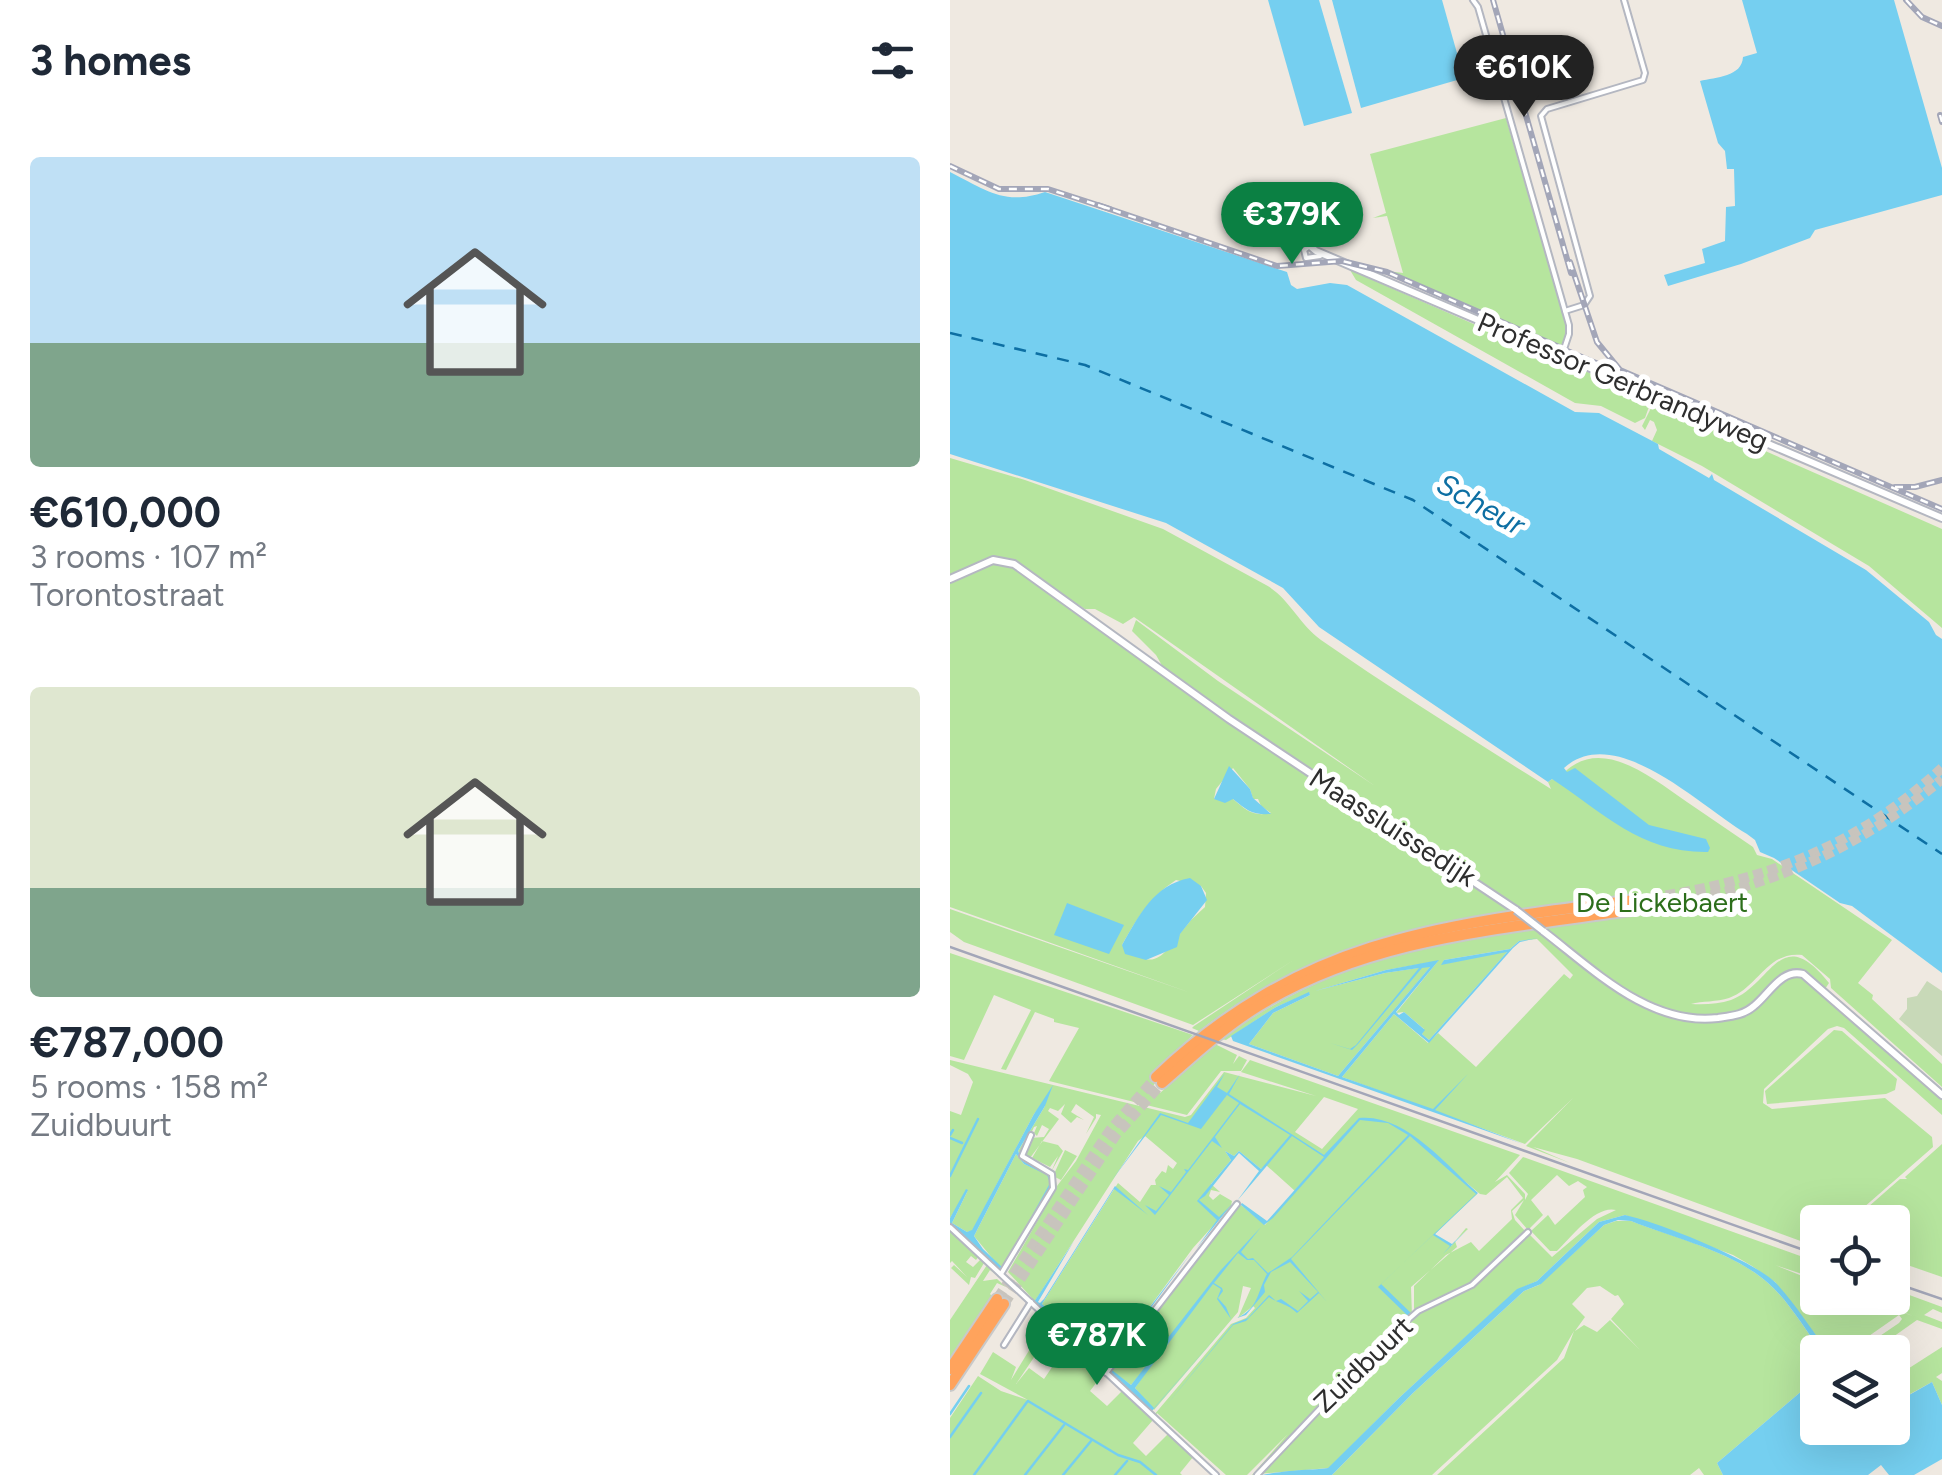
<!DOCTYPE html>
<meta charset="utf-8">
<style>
body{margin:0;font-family:Figtree,sans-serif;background:#f6f6f7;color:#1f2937;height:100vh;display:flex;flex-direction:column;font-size:38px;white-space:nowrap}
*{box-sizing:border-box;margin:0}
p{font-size:32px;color:#747a83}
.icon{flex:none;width:55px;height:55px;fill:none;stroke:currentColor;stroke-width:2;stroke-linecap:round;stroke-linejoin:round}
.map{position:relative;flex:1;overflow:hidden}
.details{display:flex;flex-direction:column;background:#fff;width:950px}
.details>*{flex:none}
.fabs{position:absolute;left:850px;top:1205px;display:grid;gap:20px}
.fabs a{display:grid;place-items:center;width:110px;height:110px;border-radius:10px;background:#fff;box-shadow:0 10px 40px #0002;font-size:50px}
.price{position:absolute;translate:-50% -85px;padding:0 22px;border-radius:35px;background:#0b8043;color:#fff;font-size:32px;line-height:65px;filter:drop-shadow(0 2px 5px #0008)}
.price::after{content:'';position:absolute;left:50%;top:60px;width:30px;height:22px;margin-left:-15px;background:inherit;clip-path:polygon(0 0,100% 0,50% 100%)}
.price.on{background:#222;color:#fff}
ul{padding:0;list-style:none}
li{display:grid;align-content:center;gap:20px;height:530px;padding:0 30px}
li span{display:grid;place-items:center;height:310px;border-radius:10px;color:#555}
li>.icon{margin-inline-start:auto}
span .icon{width:180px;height:180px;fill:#fffc;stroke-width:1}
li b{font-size:42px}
h2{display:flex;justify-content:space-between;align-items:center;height:120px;padding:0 30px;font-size:42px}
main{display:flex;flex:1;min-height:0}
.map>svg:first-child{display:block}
.green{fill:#b6e59e;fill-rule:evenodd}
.cemetery{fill:#c8d9b8}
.water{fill:#75cff0}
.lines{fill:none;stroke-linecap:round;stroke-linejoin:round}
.stream{stroke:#75cff0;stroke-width:2.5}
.ferry{stroke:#0d6fa3;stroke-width:2.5;stroke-dasharray:12 10;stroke-linecap:butt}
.motorway-tunnel{stroke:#c8c4bd;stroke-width:10;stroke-dasharray:10 5;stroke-linecap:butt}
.minor-casing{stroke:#b4b7c1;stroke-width:8}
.tertiary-casing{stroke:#b4b7c1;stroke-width:10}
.motorway-casing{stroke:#c9c9c9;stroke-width:14}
.minor{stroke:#fff;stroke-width:4}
.tertiary{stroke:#fff;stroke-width:6}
.motorway{stroke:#ffa35c;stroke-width:10}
.tram{stroke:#a3a6b8;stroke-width:2.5}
.rail-casing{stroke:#a3a6b8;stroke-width:6}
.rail{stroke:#fff;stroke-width:2.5;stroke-dasharray:8;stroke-linecap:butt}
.tertiary-bridge-casing{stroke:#b4b7c1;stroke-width:10;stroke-linecap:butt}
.tertiary-bridge{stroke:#fff;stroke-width:6}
.labels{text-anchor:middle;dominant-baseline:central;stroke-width:10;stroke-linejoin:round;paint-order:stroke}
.street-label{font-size:28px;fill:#2e2e2e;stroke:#fff}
.park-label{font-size:28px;fill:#2c6e1b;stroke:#fff}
.water-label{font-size:30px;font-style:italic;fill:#0d6fa3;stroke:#fff}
</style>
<main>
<section class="details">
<h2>3 homes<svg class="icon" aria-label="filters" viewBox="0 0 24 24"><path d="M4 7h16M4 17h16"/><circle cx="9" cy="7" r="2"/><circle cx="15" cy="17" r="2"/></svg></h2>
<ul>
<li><span style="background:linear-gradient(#bfe0f5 60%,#7fa58c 0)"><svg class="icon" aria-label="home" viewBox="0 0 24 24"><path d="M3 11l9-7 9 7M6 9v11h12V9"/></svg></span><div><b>€610,000</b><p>3 rooms · 107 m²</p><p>Torontostraat</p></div></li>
<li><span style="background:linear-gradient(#dfe7d0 65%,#7fa58c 0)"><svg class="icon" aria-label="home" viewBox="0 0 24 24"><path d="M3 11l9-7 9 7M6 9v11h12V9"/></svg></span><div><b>€787,000</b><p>5 rooms · 158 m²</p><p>Zuidbuurt</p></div></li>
</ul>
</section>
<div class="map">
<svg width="992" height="1475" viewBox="0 0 992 1475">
<rect width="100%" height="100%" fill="#efe9e1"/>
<g class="green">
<path d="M556 118 616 325 617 334 612 346 437 271 453 273 437 216 423 218 436 213 420 154Z"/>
<path d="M400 270 558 339 495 309 606 356 595 354 614 363 615 360 653 376 637 372 701 401 695 418 685 423 651 406 625 403 406 280Z"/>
<path d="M704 402 992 529V628L919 566 752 466 702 441 707 430 704 422 700 420 695 430 692 426Z"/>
<path d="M0 458 75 480 213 529 316 585C339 598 349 624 371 640 446 692 523 740 601 789L598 782 602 779 607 781C645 730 699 776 737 802 759 817 781 832 803 847L807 855 822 859 942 940 908 983 923 995 922 999 992 1064V1087L881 988 880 979 852 955C817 951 808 988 779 998 767 1002 752 1001 741 1004 754 1005 769 1004 781 1000 822 985 830 921 879 983L875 989 856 973 842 970 792 1011 745 1018V1021L793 1015 838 976 855 977 992 1097V1115L894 1028 887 1026 878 1029 814 1089 813 1103 822 1109 935 1098 982 1137 983 1147 897 1222H868L867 1247 627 1159 583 1147 620 1163 576 1146 623 1098 575 1144 392 1077 444 1014 478 1043 488 1033 526 1067 614 974 620 979 623 975 587 939 569 941 560 949 494 960 493 964 558 951 479 1040 472 1034 474 1029 454 1012 446 1013 488 961 436 970 365 991 435 973 481 966 388 1076 299 1044 323 1013 360 995 359 993 326 1007 276 1040 271 1039C377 963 461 948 587 929L629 962 632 958C498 855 351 769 214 669L206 655 182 631 186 620 268 681 425 786 184 617 173 624 145 609H135L55 558 39 559 0 576Z"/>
<path d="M39 563H60L294 734 565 912C441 930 350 954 249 1031L242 1028 244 1026 345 959 243 1025 14 942 0 932V909L241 993 0 907V580ZM283 768 300 789 303 799H308L311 806 321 813C303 817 296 810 283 799H264L266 789ZM226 880 251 886 256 893 255 907C249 913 242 918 237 925 215 950 208 977 172 945 188 917 199 898 226 880Z"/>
<path d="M0 953 243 1035 200 1075 206 1082 203 1086 210 1093 265 1044 287 1055 283 1064 289 1056 297 1060 291 1071H271L237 1115 99 1081 129 1028 104 1022V1019L85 1012 56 1070 51 1069 81 1010 44 995 14 1060 0 1056Z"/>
<path d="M884 1030 892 1031 947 1079 945 1090 936 1094 817 1104 815 1091Z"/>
<path d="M0 1060 235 1117 241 1115 274 1072 366 1096 291 1072 300 1060 570 1155 545 1182 557 1175 575 1194V1200L578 1194 559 1173 573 1157 867 1262V1279L825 1265 867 1282 868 1298H912L963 1316 918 1298H942L943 1289 992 1307V1313L983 1309 974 1315 992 1322V1329L967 1320 933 1344 937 1352H916L918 1344 949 1323 952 1319 949 1315 896 1352H879L881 1349 877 1345V1350L825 1282 802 1266 783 1255 675 1215 649 1222 587 1281 567 1290 450 1397 379 1468 308 1474 446 1330 383 1390 306 1475H302L338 1434 297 1475H276L207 1413 206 1416 209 1420 268 1475 204 1415 281 1324 296 1318 305 1308 303 1306 288 1318 301 1288 293 1286 288 1312 204 1410 185 1388 210 1351 181 1385 162 1371 250 1252 291 1205 315 1225 345 1191 316 1165 311 1169 289 1151 284 1156 275 1151 281 1160 261 1184 270 1192 261 1190 259 1196 263 1200 270 1194 282 1201 281 1206 243 1248 163 1357 154 1363 92 1304 168 1183 190 1202 201 1185H206L205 1180 212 1171 216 1173 218 1165 223 1169 227 1163 195 1136 188 1141 85 1301 86 1305 53 1273 58 1266 55 1274 83 1299 58 1272 103 1194 104 1174 115 1150 127 1156 111 1180 105 1177 107 1186 126 1161 151 1115 146 1114V1118L136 1134 144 1117 126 1104 121 1112 134 1120 127 1117 121 1123 111 1114 115 1104 108 1111 100 1108 98 1111 109 1119 80 1158 102 1170 108 1156 100 1167 82 1158 92 1141 108 1145 113 1151 101 1172 73 1155 80 1138 94 1137 99 1129 92 1125 87 1136 84 1133 87 1126 84 1127 71 1155 76 1162 98 1172 102 1186 77 1233H73L52 1271H49L4 1229 52 1270 24 1236 66 1154 74 1164 97 1174 73 1161 68 1151 95 1106V1100L84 1114 22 1231 17 1232 2 1223 18 1190 0 1218V1111L11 1115 23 1082 18 1074 0 1065ZM374 1097 408 1109 372 1149 345 1132ZM494 1164 530 1194 536 1195 557 1177 573 1198 561 1210 562 1219 529 1251 521 1242 496 1255 464 1286V1309L480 1305 462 1316 461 1287 507 1247 505 1241 518 1229 516 1228 501 1246 484 1235 527 1194ZM607 1175 619 1186 628 1181 637 1187 633 1190 635 1197 605 1225 598 1215 581 1231 600 1251H607C622 1236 646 1205 666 1210L647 1219 602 1257 580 1235 566 1243 575 1231 565 1220 562 1211 574 1200 565 1215 578 1230 593 1215 581 1200Z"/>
<path d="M992 1144V1277L943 1260 942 1222H901L950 1179H957L955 1177Z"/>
<path d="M666 1221H681C725 1238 782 1251 818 1283 839 1301 855 1330 872 1352H868L867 1378 767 1463 773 1475H754L749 1468 740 1475H487L614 1358 624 1331 607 1360 482 1475H382L463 1393 574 1291 589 1285 654 1225ZM650 1286 665 1296 668 1295 674 1304 661 1319 690 1350 660 1320 647 1332 634 1325 625 1331 635 1317 622 1304 637 1288Z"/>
<path d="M0 1228 29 1256 26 1260 21 1256 16 1262 23 1267 32 1258 59 1284 40 1270 33 1281 47 1279 56 1287 47 1283 40 1294 43 1297 0 1358V1320L37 1265 34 1263 25 1278 21 1277 19 1285 1 1268 4 1265 17 1277 2 1261 0 1263Z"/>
<path d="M86 1339 93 1344 66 1384 79 1368 94 1379 119 1342 153 1374 140 1391 157 1406 172 1391 203 1420 183 1443 196 1456 218 1434 243 1457 230 1473 232 1475H0V1418L28 1376 51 1391 78 1400 30 1374 43 1352 66 1367 61 1380Z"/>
<path d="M992 1347V1373L986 1377 992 1381V1405L982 1382 951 1399 943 1388 942 1360 953 1372Z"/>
</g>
<path class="cemetery" d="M977 981 992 991V1056L949 1019 957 1009V998L967 996Z"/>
<g class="water">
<path d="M318 0H369L402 113 354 126Z"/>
<path d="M382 0H492L514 78 411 108Z"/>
<path d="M792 0H944L992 168V195L865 230 860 238 791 264 718 286 714 275 755 263 752 249 775 241 776 207 785 206 784 169H777L775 151 768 143 750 81C766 77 792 77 793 57L807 53Z"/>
<path d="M0 172C36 190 54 206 95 192L337 272 341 285 347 289 380 283 397 285 625 412 649 413 708 444 709 449 759 478 762 474 764 480 916 570 979 622 986 635 992 639V973L902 906 890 903 824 858 810 852 805 840 797 834C752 808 666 721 614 768L617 772 625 768 699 825 756 839 760 848 758 852C691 853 655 814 602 779L598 782 369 627 333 588 317 579 216 523 0 454Z"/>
<path d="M279 766 300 789 303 798 321 814C302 815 298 811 283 799L275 803 264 799Z"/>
<path d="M240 878 251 886 257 900 230 934 227 947 196 960 175 954 172 945C189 916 203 885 240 878Z"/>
<path d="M117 903 174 925 159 954 104 935Z"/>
<path d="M588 938 570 942 563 948 479 1043 444 1014 392 1077 483 1109 518 1074 485 1110 573 1144 283 1041 281 1036 326 1007 359 992 360 995 323 1013 299 1044 388 1076 480 967 472 968 408 1044 402 1050 380 1043 400 1049 406 1045 469 968 435 973 365 991 436 970 489 960 446 1012 449 1015 454 1012 475 1030 472 1034 479 1040 557 952 491 965 494 960 560 949 569 941Z"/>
<path d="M275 1073 267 1087 277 1093 290 1074 279 1094 374 1155 409 1118C455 1113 496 1165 528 1193L485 1234 502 1244 516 1231 493 1254 500 1246 483 1235 431 1284 461 1313 406 1365 457 1315 428 1287 526 1194 460 1136 341 1259 377 1302 369 1293 347 1313C337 1303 329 1304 319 1297L296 1321 283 1325 214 1408 283 1324 298 1318 319 1295 326 1301 331 1299 348 1311 358 1301 349 1291 360 1299 368 1292 340 1262 321 1272 314 1285 315 1292 296 1315 287 1318C309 1308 307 1292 317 1274L304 1260H297L288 1253 264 1283 272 1288 273 1291 268 1298 276 1307 281 1319 267 1299 271 1289 263 1284 185 1388 204 1408 279 1322 201 1412 84 1302 124 1241 88 1302 90 1303 94 1299 165 1186 198 1215 164 1189 92 1304 125 1332 148 1358 157 1363 242 1252 158 1366 160 1370 163 1368 247 1257 162 1370 181 1385 270 1271 311 1227 291 1252 298 1259 303 1258 318 1273 342 1257 458 1135 438 1123 410 1120 323 1218 314 1225 291 1205 250 1252 292 1203 317 1221 374 1157 342 1136 287 1201 309 1171 289 1153 255 1196 249 1200 269 1217 282 1204 246 1249 267 1220 247 1201 281 1160 275 1151 284 1156 289 1151 311 1169 340 1135 290 1104 265 1137 272 1148 262 1141 205 1215 195 1205 206 1211 219 1195 209 1186 221 1192 236 1172 234 1169 238 1170 289 1103 277 1095 251 1129 211 1115 162 1180 210 1113 238 1123Z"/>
<path d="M103 1085 95 1106 68 1151 73 1161 100 1176V1188L55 1264 100 1183 97 1175 74 1164 66 1154 24 1236 33 1249 53 1268 50 1270 0 1225V1218L16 1189 18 1190 2 1223 17 1232 22 1230 84 1114Z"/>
<path d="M675 1215C708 1222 803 1260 826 1283 846 1304 861 1330 879 1352H872C855 1330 839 1301 818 1283 782 1251 726 1239 681 1221L668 1220 654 1225 591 1284 574 1291 463 1393 382 1475H312C343 1469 368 1470 378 1468L450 1397 567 1289 587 1281 649 1222Z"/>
<path d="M867 1378 868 1428H942L943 1388 952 1399 982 1382 992 1405V1459L964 1475H939L931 1465 918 1475H773L767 1463Z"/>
</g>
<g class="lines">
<g class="stream">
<path d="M0 1135 3 1130"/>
<path d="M0 1138 12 1143"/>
<path d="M0 1176 28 1119"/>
<path d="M78 1401 168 1455 190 1462 206 1475"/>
<path d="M0 1414 19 1386"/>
<path d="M0 1437 31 1393"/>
<path d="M24 1475 77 1402"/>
<path d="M75 1475 114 1425"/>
<path d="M113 1475 141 1441"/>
<path d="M165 1475 177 1461"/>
</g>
<path class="ferry" d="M0 333 135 365 463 500 992 854"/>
<g class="motorway-tunnel">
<path d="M686 900C806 883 901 852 992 768"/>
<path d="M687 909C805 893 900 856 992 779"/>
<path d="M47 1299 160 1130 206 1077"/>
<path d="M54 1304 166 1135 212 1083"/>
</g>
<defs>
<g id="minor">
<path d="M523 0 528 7 619 325V334L612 355"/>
<path d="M360 246 354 250 356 258 370 256"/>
<path d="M615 311 634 305 640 296 591 116 597 109 693 80 695 73 674 0"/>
<path d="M0 1227 266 1475"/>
<path d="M51 1274 103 1188 102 1174 72 1156 81 1135"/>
<path d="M54 1345 81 1302"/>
<path d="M91 1353 109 1328"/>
<path d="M156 1373 287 1204"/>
<path d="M307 1475 434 1341 468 1311 522 1285 578 1232"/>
</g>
<g id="tertiary">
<path d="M355 242 366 251 992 518"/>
<path d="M0 579 43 560 64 564 279 719 566 910"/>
<path d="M593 931C644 970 699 1026 768 1018 782 1016 794 1015 804 1006 819 994 832 968 853 974L992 1095"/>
</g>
<g id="motorway">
<path d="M206 1077C353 937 494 924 686 900"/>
<path d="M212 1083C243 1056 272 1029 307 1007 422 936 557 929 687 909"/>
<path d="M0 1369 47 1299"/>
<path d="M0 1385 54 1304"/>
</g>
</defs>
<use href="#minor" class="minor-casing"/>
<use href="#tertiary" class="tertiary-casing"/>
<use href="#motorway" class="motorway-casing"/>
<use href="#minor" class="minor"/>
<use href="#tertiary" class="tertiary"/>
<use href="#motorway" class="motorway"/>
<g class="tram">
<path d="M0 947 868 1255"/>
<path d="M942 1282 992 1299"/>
</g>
<defs>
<g id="rail">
<path d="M543 0 621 273"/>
<path d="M956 0 972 17 992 26"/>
<path d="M990 115 992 122"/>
<path d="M0 166 49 189H98L160 209"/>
<path d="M148 205 327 266 392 261 437 272 609 347"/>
<path d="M620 262 647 342 670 370 992 509"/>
<path d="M596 342 665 371"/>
<path d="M945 487H965L992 480"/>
</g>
</defs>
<use href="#rail" class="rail-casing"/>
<use href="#rail" class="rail"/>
<defs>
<path id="tertiary-bridge" d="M566 910 593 931"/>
</defs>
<use href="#tertiary-bridge" class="tertiary-bridge-casing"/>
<use href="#tertiary-bridge" class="tertiary-bridge"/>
</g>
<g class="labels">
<g class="street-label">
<text transform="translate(673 381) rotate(23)">Professor Gerbrandyweg</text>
<text transform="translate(443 827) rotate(33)">Maassluissedijk</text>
<text transform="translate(413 1364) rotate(-44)">Zuidbuurt</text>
</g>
<g class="park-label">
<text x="712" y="902">De Lickebaert</text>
</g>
<g class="water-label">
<text transform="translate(531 504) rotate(29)">Scheur</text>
</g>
</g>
</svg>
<div class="fabs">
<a><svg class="icon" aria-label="locate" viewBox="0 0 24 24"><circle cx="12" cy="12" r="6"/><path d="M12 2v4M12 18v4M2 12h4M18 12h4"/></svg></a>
<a><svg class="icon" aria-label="layers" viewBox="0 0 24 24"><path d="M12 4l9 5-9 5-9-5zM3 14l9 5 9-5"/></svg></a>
</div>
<b class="price on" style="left:574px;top:120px">€610K</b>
<b class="price" style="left:342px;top:267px">€379K</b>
<b class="price" style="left:147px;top:1388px">€787K</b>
</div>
</main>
